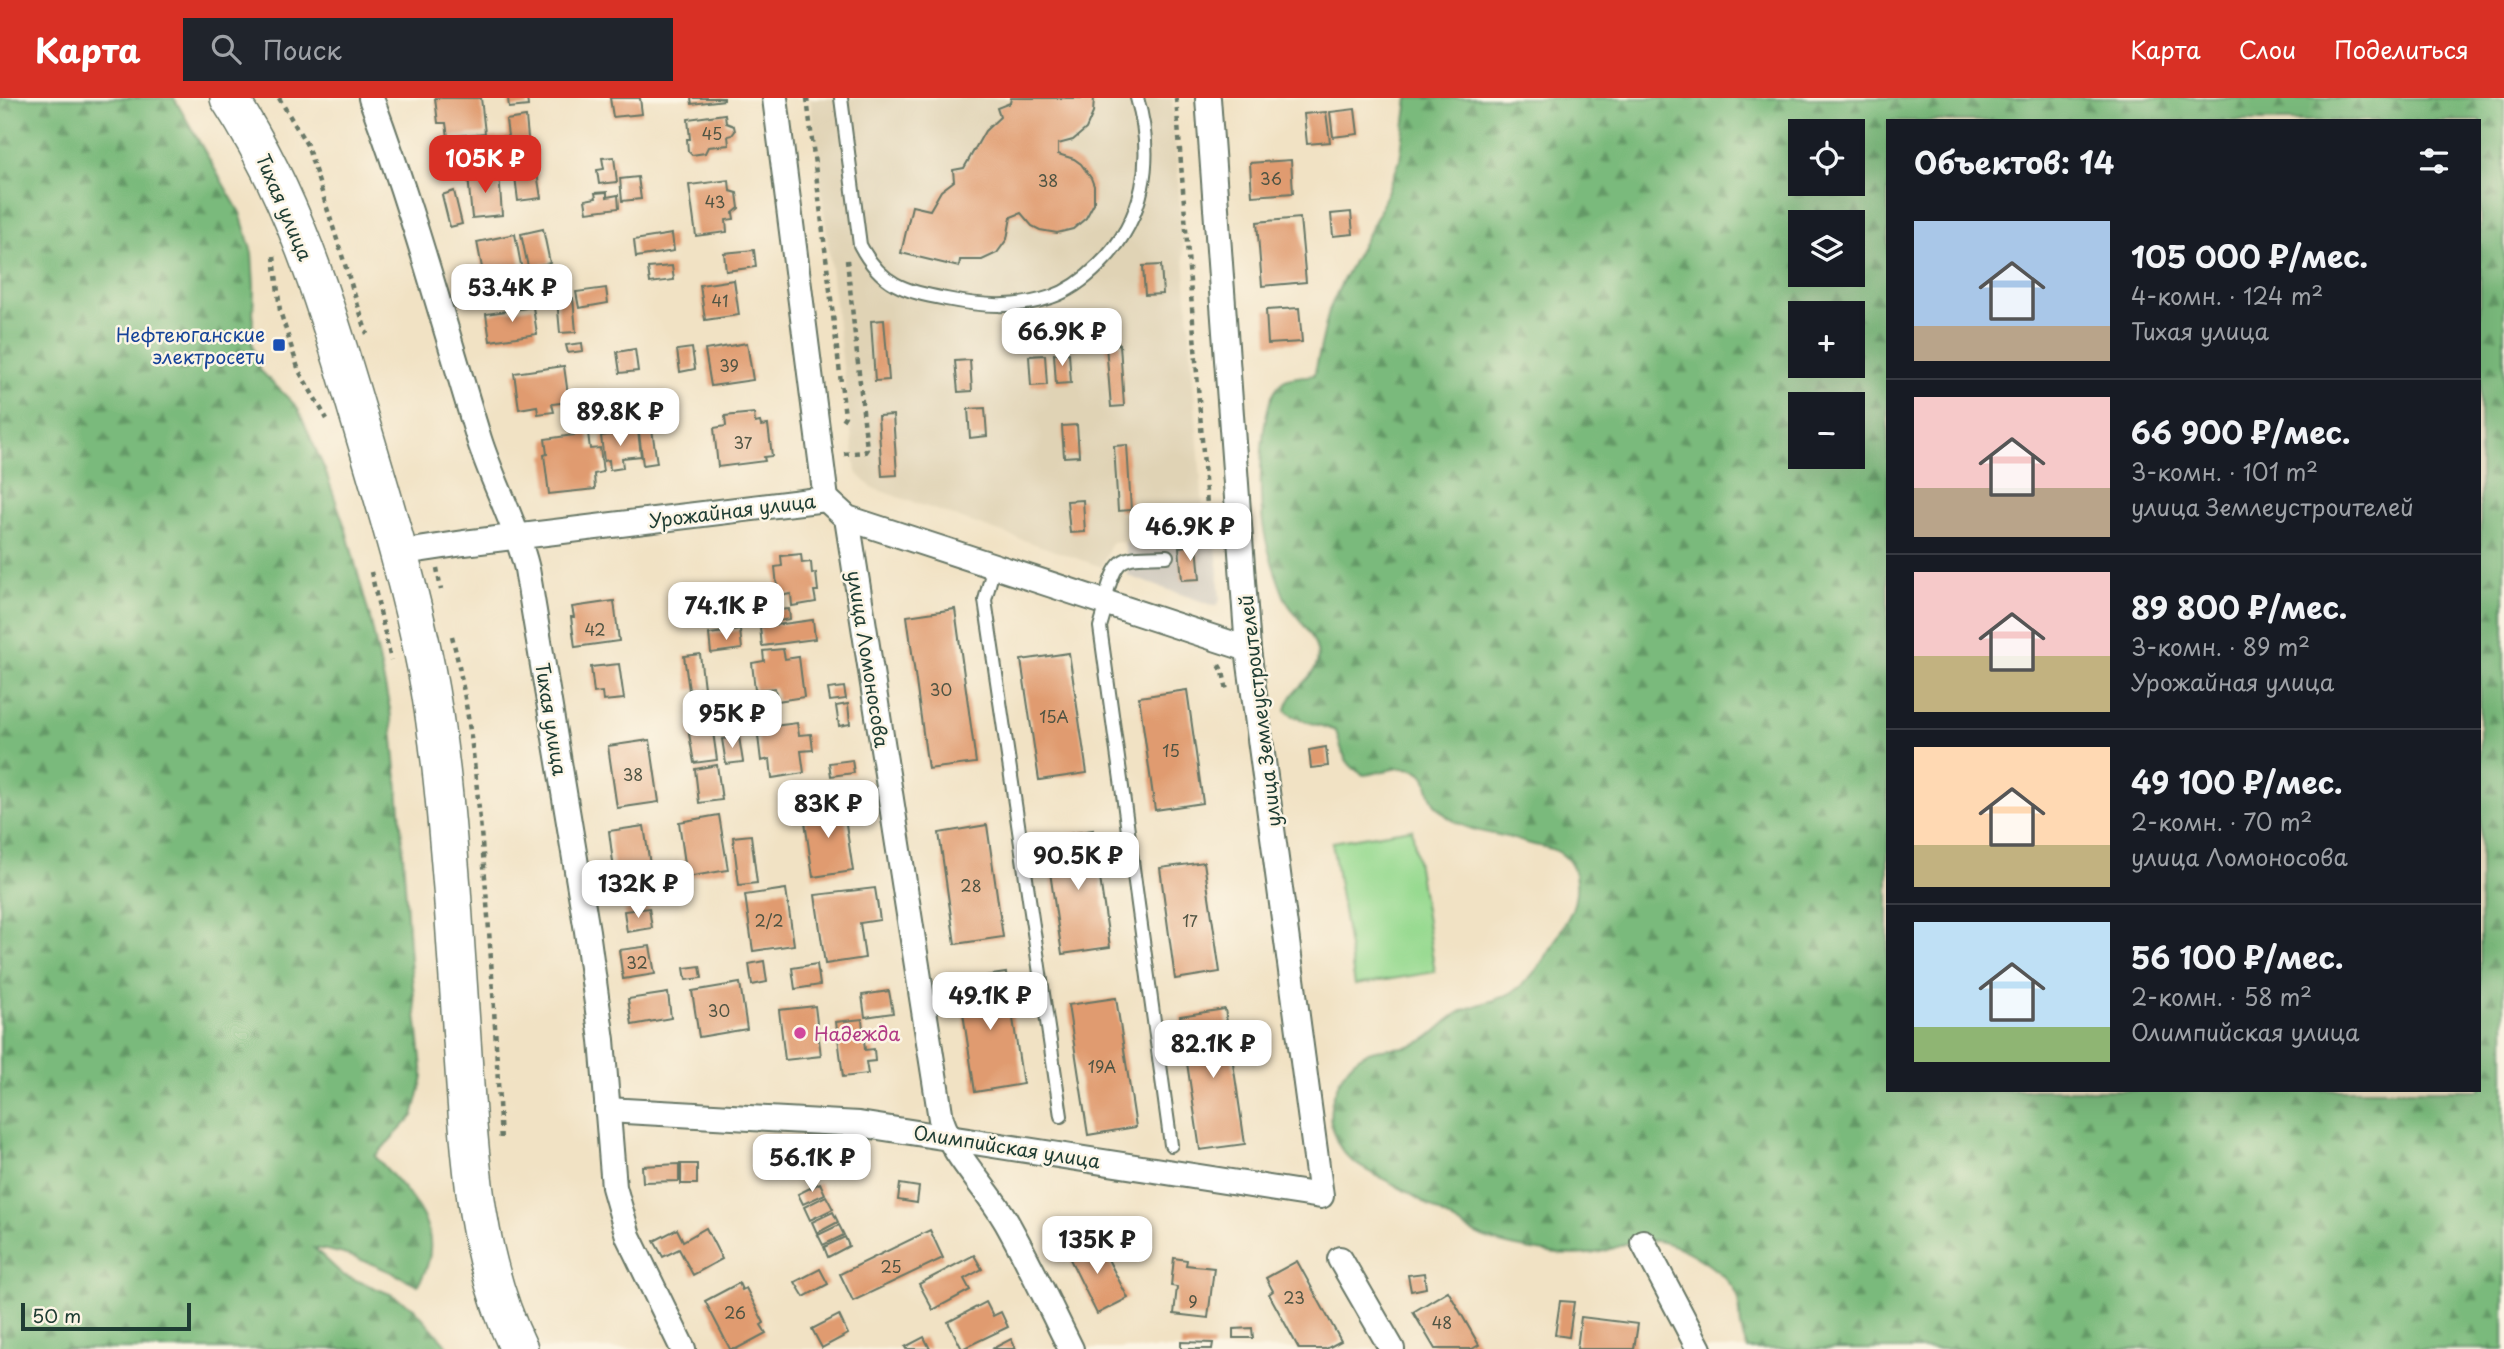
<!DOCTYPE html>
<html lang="ru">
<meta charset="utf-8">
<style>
body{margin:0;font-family:"Playpen Sans",sans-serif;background:#20242c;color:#f1f3f6;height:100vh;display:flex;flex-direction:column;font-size:26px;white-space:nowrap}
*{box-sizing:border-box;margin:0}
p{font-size:23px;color:#9ea1a6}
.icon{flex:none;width:38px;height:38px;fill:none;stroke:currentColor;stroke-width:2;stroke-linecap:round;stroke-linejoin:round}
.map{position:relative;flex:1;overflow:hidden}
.side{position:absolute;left:1886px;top:21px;width:595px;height:973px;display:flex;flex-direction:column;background:#171b24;border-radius:0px;box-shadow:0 7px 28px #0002}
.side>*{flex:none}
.buttons{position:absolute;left:1788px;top:21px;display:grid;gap:14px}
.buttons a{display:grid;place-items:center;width:77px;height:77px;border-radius:0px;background:#171b24;box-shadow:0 7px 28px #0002;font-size:35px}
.scale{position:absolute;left:21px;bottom:18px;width:170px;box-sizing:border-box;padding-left:7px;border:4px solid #1f3d34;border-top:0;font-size:19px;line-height:24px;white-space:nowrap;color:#1f3d34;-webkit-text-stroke:5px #fcf5e5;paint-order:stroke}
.price{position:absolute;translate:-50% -60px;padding:0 16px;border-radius:14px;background:#fff;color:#222;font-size:23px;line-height:46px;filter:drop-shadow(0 2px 4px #0008)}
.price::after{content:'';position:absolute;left:50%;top:42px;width:21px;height:16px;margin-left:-10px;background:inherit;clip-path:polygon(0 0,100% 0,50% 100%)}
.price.active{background:#d93025;color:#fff}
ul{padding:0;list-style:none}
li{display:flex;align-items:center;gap:21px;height:175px;padding:0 28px}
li+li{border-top:2px solid #363941}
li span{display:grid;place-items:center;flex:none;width:196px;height:140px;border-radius:0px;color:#555}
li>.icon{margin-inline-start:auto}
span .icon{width:84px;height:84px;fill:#fffc;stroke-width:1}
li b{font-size:30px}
h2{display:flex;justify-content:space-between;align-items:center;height:84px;padding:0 28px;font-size:30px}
header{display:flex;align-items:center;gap:42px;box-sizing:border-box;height:98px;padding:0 35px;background:#d93025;color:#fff}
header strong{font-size:33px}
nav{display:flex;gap:38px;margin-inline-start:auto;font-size:24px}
.search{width:490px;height:63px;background:#20242c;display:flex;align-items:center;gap:18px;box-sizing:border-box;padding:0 24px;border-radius:0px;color:#9ea1a6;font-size:26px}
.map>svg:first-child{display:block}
.built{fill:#e0d3b5}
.industrial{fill:#c9c3b8}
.forest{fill:url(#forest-firs);stroke:#4c7c58;stroke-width:2;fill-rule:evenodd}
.pitch{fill:#98da91;stroke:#5c8c62;stroke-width:2}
.building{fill:#e09b6f}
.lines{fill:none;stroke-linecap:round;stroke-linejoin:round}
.service-casing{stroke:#687766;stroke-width:16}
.minor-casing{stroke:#687766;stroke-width:28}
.secondary-casing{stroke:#687766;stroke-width:40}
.path{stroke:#687766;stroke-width:4.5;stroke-dasharray:5 5;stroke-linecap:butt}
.service{stroke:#fff;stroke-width:12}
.minor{stroke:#fff;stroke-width:24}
.secondary{stroke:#fff;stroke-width:37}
.transit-dot{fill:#1a4fb4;stroke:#fcf5e5;stroke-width:2.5}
.hotel-dot{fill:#d1479c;stroke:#fcf5e5;stroke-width:2.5}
.labels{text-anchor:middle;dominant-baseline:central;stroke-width:5;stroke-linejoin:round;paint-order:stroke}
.number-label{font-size:16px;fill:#4f5443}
.street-label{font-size:19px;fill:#1f3d34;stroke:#fcf5e5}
.transit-label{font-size:19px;fill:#164399;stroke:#fcf5e5;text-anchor:end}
.hotel-label{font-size:19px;fill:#b23c85;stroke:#fcf5e5;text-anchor:start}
</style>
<header>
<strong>Карта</strong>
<div class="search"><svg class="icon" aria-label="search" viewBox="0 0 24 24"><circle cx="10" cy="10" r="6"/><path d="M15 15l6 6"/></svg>Поиск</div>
<nav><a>Карта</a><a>Слои</a><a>Поделиться</a></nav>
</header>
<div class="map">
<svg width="2504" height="1251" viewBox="0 0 2504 1251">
<defs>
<pattern id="forest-firs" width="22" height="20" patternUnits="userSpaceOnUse" patternTransform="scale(1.75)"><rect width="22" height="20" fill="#7aba7b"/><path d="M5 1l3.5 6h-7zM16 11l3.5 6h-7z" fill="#639866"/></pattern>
</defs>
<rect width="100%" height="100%" fill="#fcf5e5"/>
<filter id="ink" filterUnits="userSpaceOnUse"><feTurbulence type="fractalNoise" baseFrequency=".0143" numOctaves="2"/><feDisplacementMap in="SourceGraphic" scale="14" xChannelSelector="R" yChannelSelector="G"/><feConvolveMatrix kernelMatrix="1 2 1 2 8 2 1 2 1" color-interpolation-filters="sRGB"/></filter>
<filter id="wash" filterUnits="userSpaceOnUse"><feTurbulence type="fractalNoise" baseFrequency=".00686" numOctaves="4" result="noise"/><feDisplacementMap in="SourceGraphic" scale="28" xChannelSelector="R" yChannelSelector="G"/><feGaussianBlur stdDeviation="1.57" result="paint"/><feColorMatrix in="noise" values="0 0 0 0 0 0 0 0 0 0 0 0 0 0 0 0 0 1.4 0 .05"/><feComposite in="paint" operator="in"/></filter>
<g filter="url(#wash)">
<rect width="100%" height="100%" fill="#f1e2c4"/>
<path class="built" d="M810 0H1172L1203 410 1215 426 1162 430 1163 440 1111 445 1102 469 872 390 856 374Z"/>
<path class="industrial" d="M1215 426 1220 503 1215 508 1128 478 1125 444 1162 440V430Z"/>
<g class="forest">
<path d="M0 0H174L240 115 252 155 254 188 252 247 260 272 297 309 325 372 346 432 371 524 390 611 400 712 410 862 423 979 413 1018 375 1058C409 1097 452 1133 418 1187 386 1171 349 1154 314 1150L343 1177 390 1196 414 1210 450 1251H0Z"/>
<path d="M1408 0H2504V1251H1748C1731 1217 1753 1202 1717 1173 1693 1154 1661 1136 1630 1144 1623 1146 1616 1150 1608 1152 1588 1158 1570 1158 1550 1155 1527 1151 1497 1147 1476 1136 1448 1122 1423 1102 1395 1087 1365 1071 1338 1064 1331 1025 1329 1014 1332 1001 1336 991 1344 970 1358 953 1382 951 1397 949 1407 951 1422 943 1437 935 1448 919 1464 912 1480 905 1499 903 1514 893 1537 879 1556 842 1569 818 1578 801 1581 772 1564 758 1556 750 1541 749 1531 746 1521 744 1512 740 1503 738 1483 734 1464 731 1448 719 1442 714 1435 708 1432 701 1426 691 1430 677 1416 672 1400 666 1381 675 1364 677 1343 666 1343 655 1336 633 1322 627 1292 622 1286 612 1291 586 1323 579 1317 553 1313 532 1292 517 1284 498 1275 475 1266 449 1263 425 1259 397 1258 302 1282 284 1289 278 1304 279 1313 277L1315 274 1329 212 1341 186 1378 117 1400 62ZM1888 23H2480V992H1888ZM1801 33H1853V86H1801ZM1801 124H1853V177H1801ZM1801 215H1853V268H1801ZM1801 306H1853V359H1801Z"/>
</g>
<path class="pitch" d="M1412 731 1435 874 1355 887 1332 744Z"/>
<g id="blocks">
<g class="building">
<path d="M435 0H481L485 35 448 39 446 25H438Z"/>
<path d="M508 0H527L528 8 509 10Z"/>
<path d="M610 0H640L642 16 613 19Z"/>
<path d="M691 0H724V2L692 6Z"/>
<path d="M1011 0H1094L1093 15 1086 31 1073 42 1058 46V56L1074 61 1081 66 1091 80 1094 88V105L1086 120 1073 131 1057 135 1040 132 1032 128 1021 115 1011 119 1007 141 997 155 982 162H960L959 169 901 155 912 108 930 112 941 93 954 83 953 72 964 70 985 33 1000 19 997 10 1010 5Z"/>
<path d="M1355 11 1358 36 1333 39 1330 14Z"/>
<path d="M1326 14 1330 44 1307 46 1304 16Z"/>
<path d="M725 16 726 25 734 28 735 33 732 37 728 38 729 47 708 49 705 55 692 57 688 53 687 41H690L688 21Z"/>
<path d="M526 19 529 50 488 55 487 40 508 38 506 22Z"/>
<path d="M614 59 617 84 599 86 597 72 604 71 602 60Z"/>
<path d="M1291 62 1293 95 1252 98 1250 65Z"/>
<path d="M499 75 502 117 472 120 468 78Z"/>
<path d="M537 75 541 100 518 103 515 78Z"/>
<path d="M638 79 641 101 622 103 620 81Z"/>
<path d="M729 82 730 93 737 95 739 110 733 115 734 121 726 122 727 134 696 138 689 87Z"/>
<path d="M454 93 462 126 450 129 442 97Z"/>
<path d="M607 94V99L618 97 619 110 587 114 585 102 596 100 595 95Z"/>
<path d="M1351 114 1353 136 1333 138 1331 116Z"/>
<path d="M1300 120 1306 184 1262 188 1257 124Z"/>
<path d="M543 131 550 165 528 169 521 136Z"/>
<path d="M515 136 522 172 484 180 477 144Z"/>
<path d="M672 136 674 153 636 159 634 142Z"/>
<path d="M754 152 756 169 726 173 724 155Z"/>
<path d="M1161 167 1163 196 1145 197 1143 168Z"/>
<path d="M672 168 674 182 650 185 648 170Z"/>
<path d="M734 182 739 217 705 222 700 187Z"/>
<path d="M606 190 608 205 579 210 576 194Z"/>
<path d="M573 200 576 234 560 235 557 201Z"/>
<path d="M533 209 537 236 490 243 486 216Z"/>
<path d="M1299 210 1302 244 1268 246 1266 212Z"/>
<path d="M884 222 889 282 875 283 871 223Z"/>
<path d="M582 245 583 253 568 255 566 247Z"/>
<path d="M747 245 753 282 711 288 705 252Z"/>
<path d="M1120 246 1124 308 1111 309 1106 247Z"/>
<path d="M692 250 695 271 680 274 677 252Z"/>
<path d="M635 251 638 273 620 275 617 254Z"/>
<path d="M1069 255 1071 285 1056 286 1054 256Z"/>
<path d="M1045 257 1047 287 1031 288 1029 258Z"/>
<path d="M970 262 972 293 958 294 955 263Z"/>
<path d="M564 268 569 304 552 306 554 314 538 316 537 308 519 311 514 275Z"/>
<path d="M643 300 645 316 632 318 630 301Z"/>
<path d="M613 304 615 321 582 325 580 309Z"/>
<path d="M985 310 987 338 970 340 968 311Z"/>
<path d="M754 315 755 325 760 324 761 328 768 327 772 358 764 359 765 363 718 369 714 330 726 328 725 318Z"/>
<path d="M893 317 897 377 882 378 878 318Z"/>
<path d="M651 325 657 365 643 367 638 327Z"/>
<path d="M1077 327 1079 358 1064 359 1062 328Z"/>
<path d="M638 333 641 358 622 360 623 370 610 372 609 362 604 363 601 338Z"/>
<path d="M588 335 590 351 600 350 603 374 594 376 595 391 549 396 544 357 547 356 545 341Z"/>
<path d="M1127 347 1131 412 1118 413 1114 348Z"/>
<path d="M1083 402 1085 434 1070 435 1067 403Z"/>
<path d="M1197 447 1200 481 1182 482 1179 449Z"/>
<path d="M801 456 802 465 811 464 812 476 816 475 818 493H814L816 504 792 508 791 496 778 498 775 469 782 468 781 458Z"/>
<path d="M614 503 619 543 575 549 571 519H574L572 509Z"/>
<path d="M789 511 790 521 772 524 770 513Z"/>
<path d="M955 511 976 665 928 671 907 518Z"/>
<path d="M813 522 815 541 762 548 760 529Z"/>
<path d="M740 532 742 551 711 555 709 536Z"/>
<path d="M783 551 785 561 799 559 804 599 777 603 775 590 755 592 752 565 764 563 763 553Z"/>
<path d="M1069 555 1087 675 1039 682 1021 562Z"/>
<path d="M700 556 704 590 689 592 684 558Z"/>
<path d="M619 566 624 601 603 603 602 594 594 595 591 569Z"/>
<path d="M844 589 846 601 830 603 828 591Z"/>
<path d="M1187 592 1203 705 1155 712 1139 599Z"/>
<path d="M848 606 850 626 839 628 836 608Z"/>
<path d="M797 625 799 637 811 636 813 652 801 653 804 675 772 680 770 661 761 663 758 638 766 636V629Z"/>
<path d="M712 627 717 662 694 665 688 630Z"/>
<path d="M739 639 743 664 726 666 722 641Z"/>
<path d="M650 642 659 704 617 710 608 648Z"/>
<path d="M1326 649 1328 668 1311 670 1309 652Z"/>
<path d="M852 662 854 675 831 678 829 665Z"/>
<path d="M717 667 722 702 699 705 695 671Z"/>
<path d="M843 706 853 773 813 779 803 710Z"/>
<path d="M719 717 728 772 687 779 679 724Z"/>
<path d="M987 727 1003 839 955 846 939 735Z"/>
<path d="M644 728 650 767 614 772 609 733Z"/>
<path d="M1093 732 1110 849 1062 856 1045 740Z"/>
<path d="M751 737 757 785 739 787 733 739Z"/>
<path d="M1204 764 1220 874 1175 881 1160 770Z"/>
<path d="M875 790 880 822 860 825 865 860 825 866 815 797Z"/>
<path d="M786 791 794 847 753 853 745 797Z"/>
<path d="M649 810 652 830 627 834 624 813Z"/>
<path d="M650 848 655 876 623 881 619 852Z"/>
<path d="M764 863 767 884 752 887 749 866Z"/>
<path d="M817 866 820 887 795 891 792 870Z"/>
<path d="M700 868 702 880 686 882 684 870Z"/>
<path d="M1006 875 1023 986 975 994 958 882Z"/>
<path d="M740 885 747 931 699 939 692 893Z"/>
<path d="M889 893 893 915 865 919 862 897Z"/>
<path d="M668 895 671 920 632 927 628 901Z"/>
<path d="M1116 900 1136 1029 1088 1037 1068 907Z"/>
<path d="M815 908 821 958 785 962 779 912Z"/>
<path d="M1225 911 1245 1046 1200 1052 1180 918Z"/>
<path d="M862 921 865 952 874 951 875 963 866 964 868 976 843 979 836 924Z"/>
<path d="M679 1066V1083L643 1084 642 1068Z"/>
<rect x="681" y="1066" width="16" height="20"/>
<path d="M820 1085 825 1096 803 1106 798 1096Z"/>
<path d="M900 1086 919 1089 917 1105 898 1102Z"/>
<path d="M826 1098 833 1111 810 1122 804 1109Z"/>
<path d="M833 1114 838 1124 817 1135 812 1124Z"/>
<path d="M839 1127 844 1137 823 1147 818 1137Z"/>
<path d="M706 1130 722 1161 693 1177 679 1151 663 1159 654 1143 677 1131 683 1143Z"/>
<path d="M930 1132 943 1160 853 1203 840 1176Z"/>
<path d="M845 1139 849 1148 828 1159 824 1149Z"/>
<path d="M1097 1140 1128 1200 1097 1216 1067 1155Z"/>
<path d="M974 1157 982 1171 964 1181 970 1192 933 1212 919 1186Z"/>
<path d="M1174 1160 1187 1162 1186 1167 1214 1170 1208 1220 1174 1216 1177 1189 1171 1188Z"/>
<path d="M1297 1163 1341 1243 1326 1251H1299L1269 1196 1273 1193 1266 1180Z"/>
<path d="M820 1171 828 1186 804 1199 795 1184Z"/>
<path d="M1424 1175 1426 1190 1411 1193 1408 1177Z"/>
<path d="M739 1185 742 1192 746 1190 764 1225 761 1227 766 1235 736 1251H730L705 1203Z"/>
<path d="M1448 1193 1479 1247 1472 1251H1435L1413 1214Z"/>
<path d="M1560 1203 1574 1204 1569 1239 1555 1237Z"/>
<path d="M986 1204 993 1218 1001 1214 1008 1229 962 1251 948 1224Z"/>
<path d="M839 1217 848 1236 822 1250 812 1231Z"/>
<path d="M1581 1219 1638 1226 1634 1251H1577Z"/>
<path d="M1252 1230 1253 1240H1233V1231Z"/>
<path d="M924 1239 930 1251H906L905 1249Z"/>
<path d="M1011 1241 1016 1251H992Z"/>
<path d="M1181 1244 1213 1245 1212 1251H1181Z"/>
</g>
</g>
</g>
<g filter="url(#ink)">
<use href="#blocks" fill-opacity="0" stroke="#687766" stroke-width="2"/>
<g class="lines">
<defs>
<g id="service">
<path d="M841 0 860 147C881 187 904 193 946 201 981 208 1016 211 1051 199 1069 193 1086 180 1099 167 1145 122 1155 60 1137 0"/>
<path d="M994 468 985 502 1061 1018"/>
<path d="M1104 504C1118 456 1119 459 1167 458"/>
<path d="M1107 505 1100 529 1171 1047"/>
</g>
<g id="minor">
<path d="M371 0C413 112 444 227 479 341 493 385 516 426 527 471L587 833 602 942 614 1089 628 1138 683 1251"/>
<path d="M775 0 826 401"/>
<path d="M847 420 941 1021C954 1060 987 1089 1007 1125 1030 1166 1050 1209 1071 1251"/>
<path d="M398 455 464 445 826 401 847 420 1248 551"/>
<path d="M607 1012 859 1026 1321 1098 1248 551 1208 0"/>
<path d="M1643 1144 1699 1251"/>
<path d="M1340 1161 1392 1251"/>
</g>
<path id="secondary" d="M229 0C292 96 325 203 357 312 382 397 409 483 426 570 440 643 446 716 452 790 456 850 460 911 464 972 470 1066 477 1165 519 1251"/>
</defs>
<use href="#service" class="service-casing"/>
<use href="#minor" class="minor-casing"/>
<use href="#secondary" class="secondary-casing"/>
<g class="path">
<path d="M279 0 307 47 367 236"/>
<path d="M807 0 845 318 840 326"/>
<path d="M1176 0 1207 407 1214 415"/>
<path d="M274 158 280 213 299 273 327 321"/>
<path d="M844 356 865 354 867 351 847 162"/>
<path d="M437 470 441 492"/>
<path d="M371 474 391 562"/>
<path d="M452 538C469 606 476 675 482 745 491 844 496 944 501 1044"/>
<path d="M1219 567 1223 574 1227 593"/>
</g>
<use href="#service" class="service"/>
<use href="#minor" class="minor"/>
<use href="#secondary" class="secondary"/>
</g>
</g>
<rect class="transit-dot" x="272" y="240" width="14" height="14" rx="3.5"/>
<circle class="hotel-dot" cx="800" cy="935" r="7"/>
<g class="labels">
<g class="number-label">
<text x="712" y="35">45</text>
<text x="1271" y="80">36</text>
<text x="1048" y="82">38</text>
<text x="715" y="103">43</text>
<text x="720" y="202">41</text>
<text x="729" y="267">39</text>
<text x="743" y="344">37</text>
<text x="595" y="531">42</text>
<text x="941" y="591">30</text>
<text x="1054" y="618">15А</text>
<text x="1171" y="652">15</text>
<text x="633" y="676">38</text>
<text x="971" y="787">28</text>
<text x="769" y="822">2/2</text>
<text x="1190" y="822">17</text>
<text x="637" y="864">32</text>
<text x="719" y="912">30</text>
<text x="1102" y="968">19А</text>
<text x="891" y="1168">25</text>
<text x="1294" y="1199">23</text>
<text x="1193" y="1203">9</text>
<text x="735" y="1214">26</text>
<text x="1442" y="1224">48</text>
</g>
<g class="street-label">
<text transform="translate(285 109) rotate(67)">Тихая улица</text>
<text transform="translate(732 412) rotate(-7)">Урожайная улица</text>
<text transform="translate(869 561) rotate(81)">улица Ломоносова</text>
<text transform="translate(1259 613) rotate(-97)">улица Землеустроителей</text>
<text transform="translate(552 621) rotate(81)">Тихая улица</text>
<text transform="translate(1007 1048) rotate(9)">Олимпийская улица</text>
</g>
<g class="transit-label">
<text x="265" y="236">Нефтеюганские<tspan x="265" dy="22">электросети</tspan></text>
</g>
<g class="hotel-label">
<text x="814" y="935">Надежда</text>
</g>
</g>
</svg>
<div class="buttons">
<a><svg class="icon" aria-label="locate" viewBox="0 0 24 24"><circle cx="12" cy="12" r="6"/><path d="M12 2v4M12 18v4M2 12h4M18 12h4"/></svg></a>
<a><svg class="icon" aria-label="layers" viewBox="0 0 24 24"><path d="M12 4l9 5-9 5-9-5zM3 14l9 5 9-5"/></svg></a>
<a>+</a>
<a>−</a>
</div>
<div class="scale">50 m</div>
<b class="price active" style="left:485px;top:97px">105K ₽</b>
<b class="price" style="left:512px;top:226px">53.4K ₽</b>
<b class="price" style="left:1062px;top:270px">66.9K ₽</b>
<b class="price" style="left:620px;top:350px">89.8K ₽</b>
<b class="price" style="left:1190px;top:465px">46.9K ₽</b>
<b class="price" style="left:726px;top:544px">74.1K ₽</b>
<b class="price" style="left:732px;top:652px">95K ₽</b>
<b class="price" style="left:828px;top:742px">83K ₽</b>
<b class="price" style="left:1078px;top:794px">90.5K ₽</b>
<b class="price" style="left:638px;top:822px">132K ₽</b>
<b class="price" style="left:990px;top:934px">49.1K ₽</b>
<b class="price" style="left:1213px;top:982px">82.1K ₽</b>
<b class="price" style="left:812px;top:1096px">56.1K ₽</b>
<b class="price" style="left:1097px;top:1178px">135K ₽</b>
<section class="side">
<h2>Объектов: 14<svg class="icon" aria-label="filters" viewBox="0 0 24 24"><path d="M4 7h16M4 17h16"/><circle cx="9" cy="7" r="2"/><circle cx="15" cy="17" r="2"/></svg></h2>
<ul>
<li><span style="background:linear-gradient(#a9c7e8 75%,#b9a48a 0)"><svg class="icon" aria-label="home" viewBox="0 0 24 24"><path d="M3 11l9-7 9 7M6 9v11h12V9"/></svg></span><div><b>105 000 ₽/мес.</b><p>4-комн. · 124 m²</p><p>Тихая улица</p></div></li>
<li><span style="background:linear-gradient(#f6c9c9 65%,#b9a48a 0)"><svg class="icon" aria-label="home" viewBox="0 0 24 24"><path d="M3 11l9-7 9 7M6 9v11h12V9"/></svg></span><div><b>66 900 ₽/мес.</b><p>3-комн. · 101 m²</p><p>улица Землеустроителей</p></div></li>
<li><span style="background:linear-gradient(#f6c9c9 60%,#c2b280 0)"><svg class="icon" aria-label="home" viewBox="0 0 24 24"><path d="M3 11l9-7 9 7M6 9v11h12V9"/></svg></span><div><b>89 800 ₽/мес.</b><p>3-комн. · 89 m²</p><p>Урожайная улица</p></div></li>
<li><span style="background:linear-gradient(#ffd9b3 70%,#c2b280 0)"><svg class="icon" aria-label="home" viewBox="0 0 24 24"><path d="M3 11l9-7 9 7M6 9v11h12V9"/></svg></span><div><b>49 100 ₽/мес.</b><p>2-комн. · 70 m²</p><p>улица Ломоносова</p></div></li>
<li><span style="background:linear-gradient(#bfe0f5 75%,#8fb573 0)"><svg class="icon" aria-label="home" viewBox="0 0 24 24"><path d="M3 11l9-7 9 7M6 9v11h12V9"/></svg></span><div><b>56 100 ₽/мес.</b><p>2-комн. · 58 m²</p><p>Олимпийская улица</p></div></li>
</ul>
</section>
</div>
